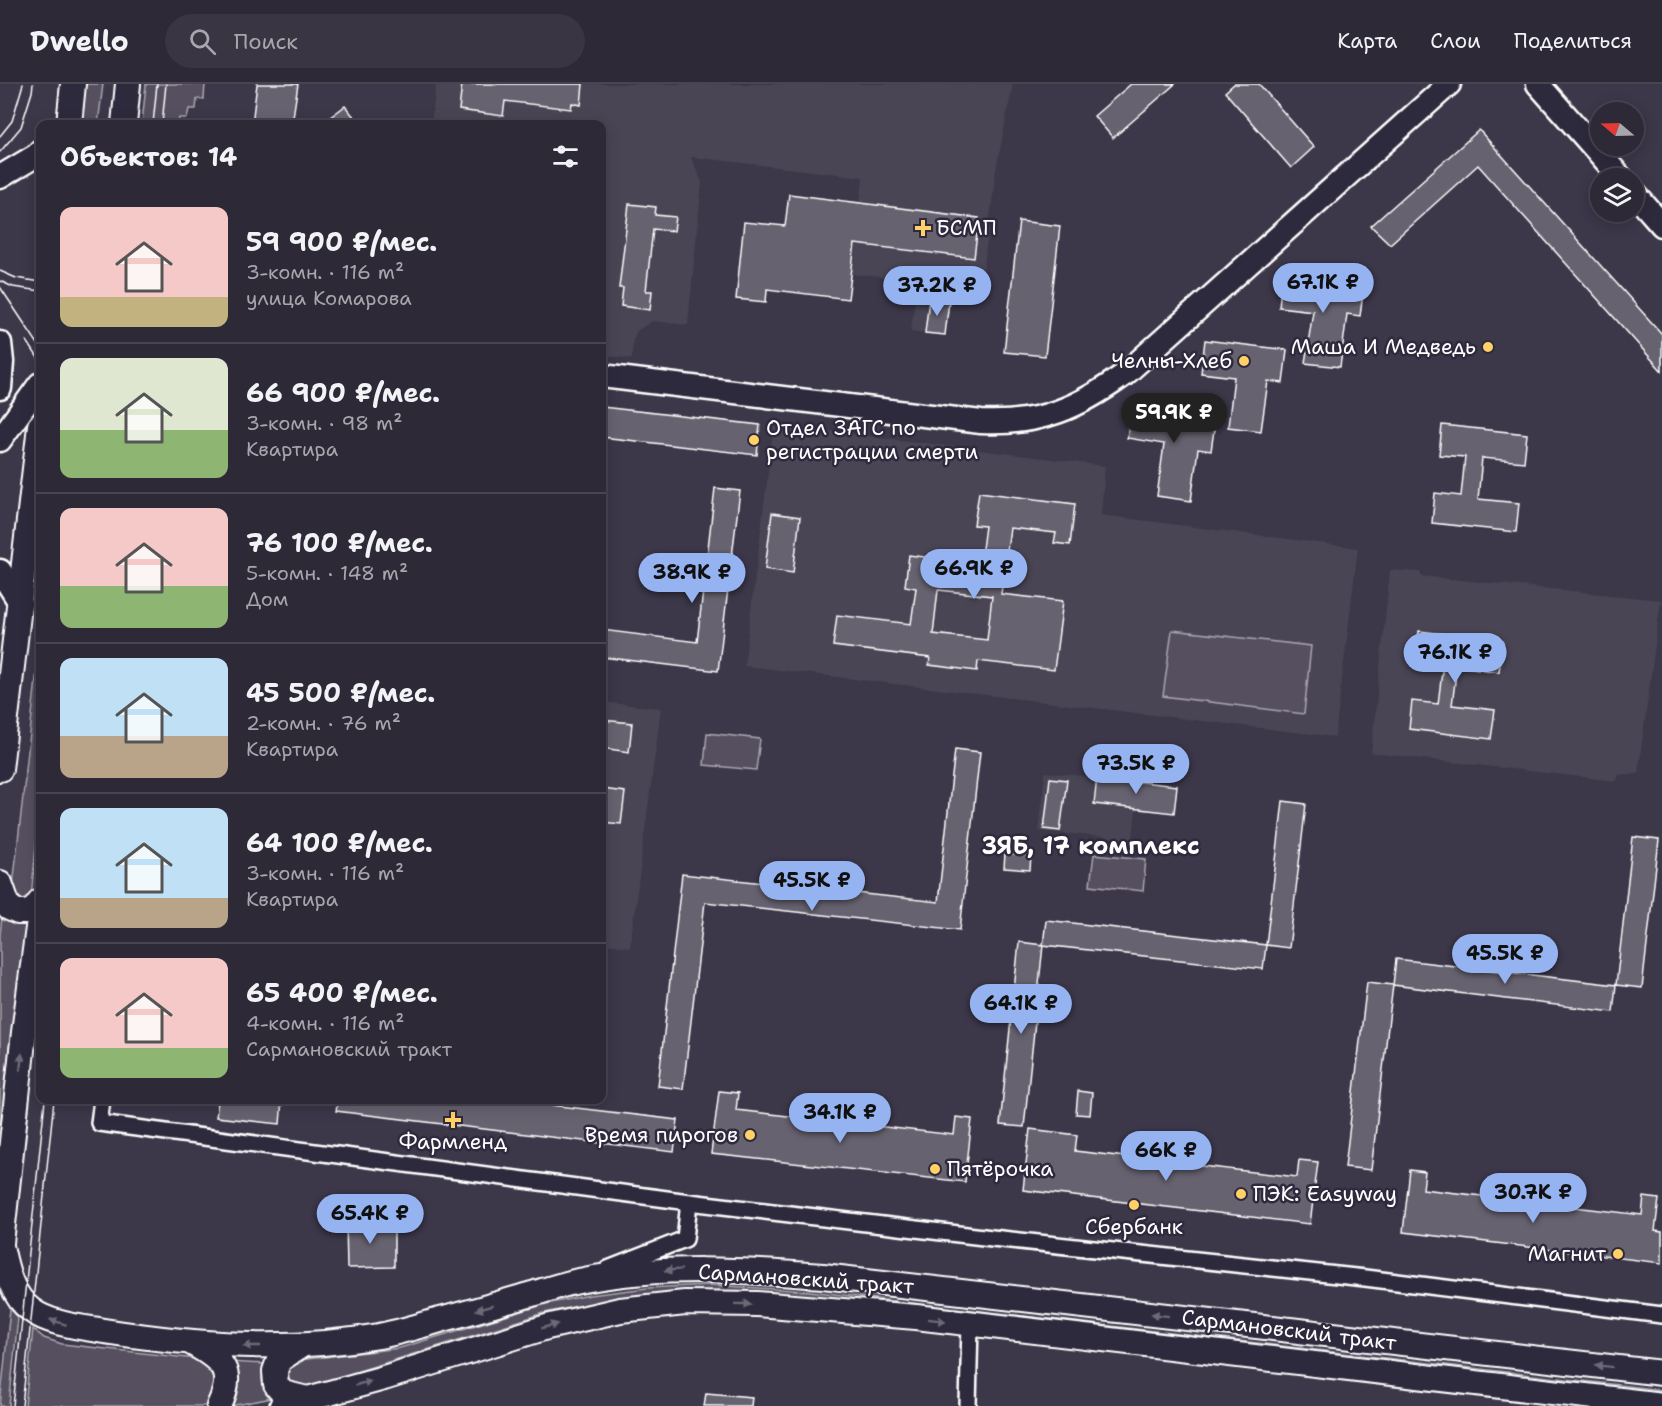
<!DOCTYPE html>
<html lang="ru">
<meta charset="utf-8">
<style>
body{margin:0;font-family:"Shantell Sans",sans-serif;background:#393542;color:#f1f3f6;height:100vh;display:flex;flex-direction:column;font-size:22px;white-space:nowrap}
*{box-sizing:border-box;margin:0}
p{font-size:20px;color:#a7a6ad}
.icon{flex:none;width:33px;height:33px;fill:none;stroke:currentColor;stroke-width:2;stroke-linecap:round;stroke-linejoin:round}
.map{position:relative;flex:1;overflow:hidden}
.sheet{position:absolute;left:36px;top:36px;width:570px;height:984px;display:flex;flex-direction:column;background:#2d2937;border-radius:12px;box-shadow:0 3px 15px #0003,0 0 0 2px #484552}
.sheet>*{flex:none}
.needle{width:39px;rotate:289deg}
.tools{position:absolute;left:1590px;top:18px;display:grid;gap:12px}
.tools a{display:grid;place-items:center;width:54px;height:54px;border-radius:50%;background:#2d2937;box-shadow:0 3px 15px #0003,0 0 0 2px #484552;font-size:30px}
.price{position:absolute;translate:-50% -51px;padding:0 14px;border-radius:21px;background:#95b2f1;color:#111;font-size:20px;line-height:39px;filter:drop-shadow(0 2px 3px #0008)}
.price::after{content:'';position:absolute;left:50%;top:36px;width:18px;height:14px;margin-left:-9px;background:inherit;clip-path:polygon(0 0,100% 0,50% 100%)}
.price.current{background:#222;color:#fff}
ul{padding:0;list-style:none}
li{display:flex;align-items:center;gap:18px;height:150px;padding:0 24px}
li+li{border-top:2px solid #484552}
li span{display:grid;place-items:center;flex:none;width:168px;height:120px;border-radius:12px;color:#555}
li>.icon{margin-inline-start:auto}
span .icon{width:72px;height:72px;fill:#fffc;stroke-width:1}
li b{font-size:26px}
h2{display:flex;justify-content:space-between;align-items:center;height:72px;padding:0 24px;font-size:26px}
header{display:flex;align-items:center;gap:36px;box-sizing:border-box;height:84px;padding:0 30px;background:#2d2937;border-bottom:2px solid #484552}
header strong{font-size:28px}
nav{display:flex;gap:33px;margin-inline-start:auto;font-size:21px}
.search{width:420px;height:54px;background:#393542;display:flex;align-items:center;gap:15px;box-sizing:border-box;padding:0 21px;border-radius:33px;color:#a7a6ad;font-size:22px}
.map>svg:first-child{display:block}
.built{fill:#494455}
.green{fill:#555060;stroke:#aaa8b0;stroke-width:1.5}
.building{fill:#666270;stroke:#fff;stroke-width:1.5;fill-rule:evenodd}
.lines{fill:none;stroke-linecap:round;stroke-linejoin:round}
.street-casing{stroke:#fff;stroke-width:20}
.secondary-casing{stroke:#fff;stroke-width:27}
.primary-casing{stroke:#fff;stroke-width:28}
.street{stroke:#2f2a3d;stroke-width:15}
.secondary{stroke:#2f2a3d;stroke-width:22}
.primary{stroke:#2f2a3d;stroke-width:24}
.tram{stroke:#fff;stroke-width:1.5}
.oneway{fill:#6d6a77}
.poi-dot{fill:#ffd166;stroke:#2f2a3d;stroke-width:2}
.labels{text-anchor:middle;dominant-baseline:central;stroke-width:5;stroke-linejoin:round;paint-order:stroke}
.poi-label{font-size:21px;fill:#fff;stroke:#2f2a3d;text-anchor:start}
.street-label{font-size:21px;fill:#fff;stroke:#2f2a3d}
.quarter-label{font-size:24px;font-weight:bold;fill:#fff;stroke:#2f2a3d}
</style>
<header>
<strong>Dwello</strong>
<div class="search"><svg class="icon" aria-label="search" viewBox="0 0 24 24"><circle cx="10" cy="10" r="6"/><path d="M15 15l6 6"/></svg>Поиск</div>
<nav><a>Карта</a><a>Слои</a><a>Поделиться</a></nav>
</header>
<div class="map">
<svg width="1662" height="1322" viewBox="0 0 1662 1322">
<rect width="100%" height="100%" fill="#3c3749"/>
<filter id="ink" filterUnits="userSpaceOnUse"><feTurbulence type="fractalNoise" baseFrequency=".0167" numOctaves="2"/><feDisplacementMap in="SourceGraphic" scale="12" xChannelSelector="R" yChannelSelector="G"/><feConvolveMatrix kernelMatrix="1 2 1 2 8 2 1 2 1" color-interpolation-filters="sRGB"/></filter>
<g filter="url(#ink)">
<g class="built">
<path d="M436 0H1013L996 86 981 205 949 217 929 215 925 249 911 247 917 197 852 190 863 93 691 73 702 98 688 241 652 237 637 247 633 256 632 275 602 271V40H431Z"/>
<path d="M774 340 1105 382 1101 431 1358 464 1335 653 744 582Z"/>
<path d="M1390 486 1421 488V492L1661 516 1638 689 1619 691 1616 697 1371 669Z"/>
<path d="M602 618 661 624 630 863 602 860Z"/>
<path d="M1045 688 1177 702 1174 729 1136 725 1133 756 1039 747Z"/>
</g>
<g class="green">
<path d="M85 0H103L98 40H81Z"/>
<path d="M146 0H205L204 15H197L196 25H189L187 34H179L178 40H142Z"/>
<path d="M40 464V723L31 813 23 819 12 811 37 586 35 506Z"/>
<path d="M1172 546 1311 562 1304 630 1163 612Z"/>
<path d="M707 649 760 655 756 686 704 681Z"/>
<path d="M1094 770 1146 775 1143 807 1090 801Z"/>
<path d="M2 833 28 837 0 1082V851Z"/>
<path d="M709 1201 809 1207 1662 1306V1313L642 1212 587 1220 544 1229 295 1307 287 1300 285 1286 291 1277 400 1264 546 1220 590 1211 647 1204Z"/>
<path d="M10 1225 18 1233 9 1322H0Z"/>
<path d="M33 1245 44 1254 62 1260 196 1275C216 1289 220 1302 206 1322H25Z"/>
<path d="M229 1278 265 1280C259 1295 262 1302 272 1314L231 1322Z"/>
</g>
<g class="building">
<path d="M257 0H298L292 40H252Z"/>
<path d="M462 0H583L581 21 572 19 571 25 505 17 503 32 459 26Z"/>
<path d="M1131 0H1175L1113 54 1094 32Z"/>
<path d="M1234 0H1259L1314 63 1291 84 1225 8Z"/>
<path d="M345 22 360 40H321Z"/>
<path d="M1479 46 1662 250V287L1478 81 1390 160 1371 142Z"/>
<path d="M789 110 979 134 974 174 855 160 848 215 767 205 766 218 736 215 744 138 785 142Z"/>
<path d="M629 120 656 123 655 131 676 133 674 147 653 145 646 207H652L650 226 621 222 623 204H619Z"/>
<path d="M1019 137 1060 142 1045 272 1004 268Z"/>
<path d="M1282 192 1364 201 1360 232 1347 230 1340 283 1305 279 1313 227 1279 223Z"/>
<path d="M929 215 949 217 945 251 925 249Z"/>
<path d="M1205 256 1287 266 1283 299 1268 297 1261 347 1228 343 1234 293 1201 289Z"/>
<path d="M1132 319 1216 332 1211 367 1198 365 1191 417 1157 412 1164 360 1127 354Z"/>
<path d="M602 323 760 341 757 371 602 353Z"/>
<path d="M1442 341 1527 350 1524 378 1482 374 1478 415 1519 419 1516 448 1432 439 1435 409 1461 412 1465 373 1439 371Z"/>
<path d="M715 404 740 407 718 587 602 573V546L697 558Z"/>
<path d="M979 408 1075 420 1070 461 1054 459 1056 449 1010 444 1001 510 1063 517 1054 586 978 577 977 587 929 581 930 574 833 562 837 531 911 540 916 504 905 502 909 471 980 480 985 442 974 441ZM938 506 992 512 987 556 933 550Z"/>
<path d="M772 429 800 433 793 489 765 485Z"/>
<path d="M1419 547 1503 557 1499 588 1457 582 1452 621 1495 626 1491 655 1409 645 1412 617 1438 620 1443 580 1415 577Z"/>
<path d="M602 636 632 639 629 668 602 664Z"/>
<path d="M955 665 980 668 960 846 705 818 683 1005 658 1002 682 790 938 818Z"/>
<path d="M1097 693 1177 702 1174 729 1094 720Z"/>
<path d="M1050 694 1067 696 1060 747 1044 745Z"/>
<path d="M602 705 625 708 621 740 602 738Z"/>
<path d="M1283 717 1306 720 1289 864 1266 861Z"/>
<path d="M1633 753 1659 756 1642 904 1616 901Z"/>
<path d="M1005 770 1031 772 1030 786 1004 784Z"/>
<path d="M1046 836 1266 861 1263 885 1043 861Z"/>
<path d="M1019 858 1043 861 1024 1043 1000 1041Z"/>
<path d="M1396 875 1616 901 1613 928 1393 901Z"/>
<path d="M1367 898 1393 901 1371 1086 1345 1083Z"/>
<path d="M719 1007 738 1009 736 1026 954 1051 956 1033 972 1035 965 1098 711 1070Z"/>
<path d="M1078 1007 1092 1009 1090 1031 1076 1030Z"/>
<path d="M256 1016H282L280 1040 216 1033 218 1017 256 1021Z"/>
<path d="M338 1016H508L678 1036 674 1068 336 1027Z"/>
<path d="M1030 1045 1077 1051 1075 1067 1297 1093 1299 1076 1318 1078 1310 1140 1023 1106Z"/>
<path d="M1410 1086 1425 1088 1423 1105 1642 1131 1644 1113 1659 1115 1655 1147 1662 1148V1179L1403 1148Z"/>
<path d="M346 1138H394V1183L347 1184Z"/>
<path d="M706 1309 752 1313 751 1322H704Z"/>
</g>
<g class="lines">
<defs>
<g id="street">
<path d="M102 1016 99 1039 689 1118 992 1154 1365 1194 1662 1231"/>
<path d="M608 1185 685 1155 689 1118"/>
<path d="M968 1322 970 1240"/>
</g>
<g id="secondary">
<path d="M1538 0 1621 94"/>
<path d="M0 93 37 71 40 67"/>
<path d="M1634 109 1662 141"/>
<path d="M0 259 2 278 0 304"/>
<path d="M602 292 981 338C1040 341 1080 323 1125 290L1449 0"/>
<path d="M0 356 40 300"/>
<path d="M0 487 21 520"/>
</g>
<g id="primary">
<path d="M69 40 73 0"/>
<path d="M124 40 128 0"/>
<path d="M0 685 40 342"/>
<path d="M0 799 9 824 18 828H26L34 825 40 817"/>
<path d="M1 1162C6 1185 11 1211 31 1226 49 1240 81 1243 104 1247 195 1261 288 1268 379 1252 399 1248 420 1242 440 1236 471 1228 501 1219 532 1210 549 1205 566 1199 584 1196 663 1181 743 1186 823 1192L1662 1289"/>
<path d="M0 1168 24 948 40 829"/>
<path d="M192 1259C222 1276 236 1286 219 1322"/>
<path d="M302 1261 279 1276 275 1287 276 1301 283 1309 307 1315"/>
<path d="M282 1322 384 1294 547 1243 620 1226 685 1219 757 1220 916 1233 1662 1321"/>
</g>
</defs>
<use href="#street" class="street-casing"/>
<use href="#secondary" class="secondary-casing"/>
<use href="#primary" class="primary-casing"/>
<use href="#street" class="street"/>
<use href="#secondary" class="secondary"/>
<use href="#primary" class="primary"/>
<g class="tram">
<path d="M153 40 157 0"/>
<path d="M162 40 166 0"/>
<path d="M0 52 12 37 23 0"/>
<path d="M0 68 21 43 32 8 33 0"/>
<path d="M0 187 16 194 40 198"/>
<path d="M0 197 13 203 40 207"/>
<path d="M0 203 40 263"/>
<path d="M27 257 40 277"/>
<path d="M13 1322 45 1016"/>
<path d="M22 1322 54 1016"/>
</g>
</g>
<defs><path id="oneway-solid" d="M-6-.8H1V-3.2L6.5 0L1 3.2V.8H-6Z" transform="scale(1.5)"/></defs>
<g class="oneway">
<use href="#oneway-solid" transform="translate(21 978) rotate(-84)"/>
<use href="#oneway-solid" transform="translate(673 1186) rotate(176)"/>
<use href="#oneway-solid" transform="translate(743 1220) rotate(1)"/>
<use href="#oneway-solid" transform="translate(484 1224) rotate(165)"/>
<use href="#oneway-solid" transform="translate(1160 1231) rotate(-173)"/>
<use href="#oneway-solid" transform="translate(937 1236) rotate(7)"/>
<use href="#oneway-solid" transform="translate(58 1238) rotate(-162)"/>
<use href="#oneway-solid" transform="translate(550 1242) rotate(-15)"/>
<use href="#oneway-solid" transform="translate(252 1262) rotate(180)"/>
<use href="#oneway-solid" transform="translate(1604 1282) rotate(-173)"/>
<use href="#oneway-solid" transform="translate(363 1299) rotate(-16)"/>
</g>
</g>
<g class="poi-dot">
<path d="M920 135h6v6h6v6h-6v6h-6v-6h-6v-6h6z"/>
<circle cx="1488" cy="263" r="6"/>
<circle cx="1244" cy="277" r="6"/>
<circle cx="754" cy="356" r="6"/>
<path d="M450 1027h6v6h6v6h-6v6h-6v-6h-6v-6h6z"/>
<circle cx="750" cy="1051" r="6"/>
<circle cx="935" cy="1085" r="6"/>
<circle cx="1241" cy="1110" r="6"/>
<circle cx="1134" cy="1121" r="6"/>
<circle cx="1618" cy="1170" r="6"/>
</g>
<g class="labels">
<g class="poi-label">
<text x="936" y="144">БСМП</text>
<text x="1476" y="263" text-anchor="end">Маша И Медведь</text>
<text x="1232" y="277" text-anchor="end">Челны-Хлеб</text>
<text x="766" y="344">Отдел ЗАГС по<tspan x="766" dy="24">регистрации смерти</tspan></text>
<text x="738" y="1051" text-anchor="end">Время пирогов</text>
<text x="453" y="1058" text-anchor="middle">Фармленд</text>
<text x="947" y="1085">Пятёрочка</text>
<text x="1253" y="1110">ПЭК: Easyway</text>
<text x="1134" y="1143" text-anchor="middle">Сбербанк</text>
<text x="1606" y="1170" text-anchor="end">Магнит</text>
</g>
<g class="street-label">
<text transform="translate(806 1195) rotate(4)">Сармановский тракт</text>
<text transform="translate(1289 1246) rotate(7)">Сармановский тракт</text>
</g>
<g class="quarter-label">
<text x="1091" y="762">ЗЯБ, 17 комплекс</text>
</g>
</g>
</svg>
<div class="tools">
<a><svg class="needle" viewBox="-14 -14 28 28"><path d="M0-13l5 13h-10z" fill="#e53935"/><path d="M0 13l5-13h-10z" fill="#a7a6ad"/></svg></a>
<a><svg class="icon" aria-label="layers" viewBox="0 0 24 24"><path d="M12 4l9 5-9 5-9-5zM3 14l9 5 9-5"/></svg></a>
</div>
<b class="price" style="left:1323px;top:230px">67.1K ₽</b>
<b class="price" style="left:937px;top:233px">37.2K ₽</b>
<b class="price current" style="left:1174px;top:360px">59.9K ₽</b>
<b class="price" style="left:974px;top:516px">66.9K ₽</b>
<b class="price" style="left:692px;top:520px">38.9K ₽</b>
<b class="price" style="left:1455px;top:600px">76.1K ₽</b>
<b class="price" style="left:1136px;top:711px">73.5K ₽</b>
<b class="price" style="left:812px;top:828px">45.5K ₽</b>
<b class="price" style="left:1505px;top:901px">45.5K ₽</b>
<b class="price" style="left:1021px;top:951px">64.1K ₽</b>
<b class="price" style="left:840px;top:1060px">34.1K ₽</b>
<b class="price" style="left:1166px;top:1098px">66K ₽</b>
<b class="price" style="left:1533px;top:1140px">30.7K ₽</b>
<b class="price" style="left:370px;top:1161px">65.4K ₽</b>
<section class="sheet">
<h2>Объектов: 14<svg class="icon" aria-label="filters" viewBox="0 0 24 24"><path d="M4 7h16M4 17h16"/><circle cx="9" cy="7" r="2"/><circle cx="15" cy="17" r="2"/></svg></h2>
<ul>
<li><span style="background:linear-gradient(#f6c9c9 75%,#c2b280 0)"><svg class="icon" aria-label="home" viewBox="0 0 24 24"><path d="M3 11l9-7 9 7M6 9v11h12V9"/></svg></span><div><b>59 900 ₽/мес.</b><p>3-комн. · 116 m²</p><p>улица Комарова</p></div></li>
<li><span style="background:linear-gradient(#dfe7d0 60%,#8fb573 0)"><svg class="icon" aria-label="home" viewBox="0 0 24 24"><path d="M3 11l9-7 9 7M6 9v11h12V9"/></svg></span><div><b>66 900 ₽/мес.</b><p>3-комн. · 98 m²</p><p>Квартира</p></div></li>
<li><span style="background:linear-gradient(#f6c9c9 65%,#8fb573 0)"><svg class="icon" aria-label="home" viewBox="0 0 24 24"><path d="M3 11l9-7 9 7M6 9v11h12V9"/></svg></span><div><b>76 100 ₽/мес.</b><p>5-комн. · 148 m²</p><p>Дом</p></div></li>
<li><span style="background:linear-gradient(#bfe0f5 65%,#b9a48a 0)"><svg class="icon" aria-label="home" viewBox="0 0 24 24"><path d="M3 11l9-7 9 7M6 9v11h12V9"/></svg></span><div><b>45 500 ₽/мес.</b><p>2-комн. · 76 m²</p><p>Квартира</p></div></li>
<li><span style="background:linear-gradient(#bfe0f5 75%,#b9a48a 0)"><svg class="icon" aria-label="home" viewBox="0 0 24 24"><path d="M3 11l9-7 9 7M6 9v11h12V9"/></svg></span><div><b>64 100 ₽/мес.</b><p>3-комн. · 116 m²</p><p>Квартира</p></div></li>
<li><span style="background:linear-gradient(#f6c9c9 75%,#8fb573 0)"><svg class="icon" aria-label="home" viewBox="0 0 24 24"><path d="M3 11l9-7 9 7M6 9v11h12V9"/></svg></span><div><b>65 400 ₽/мес.</b><p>4-комн. · 116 m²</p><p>Сармановский тракт</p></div></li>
</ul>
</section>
</div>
